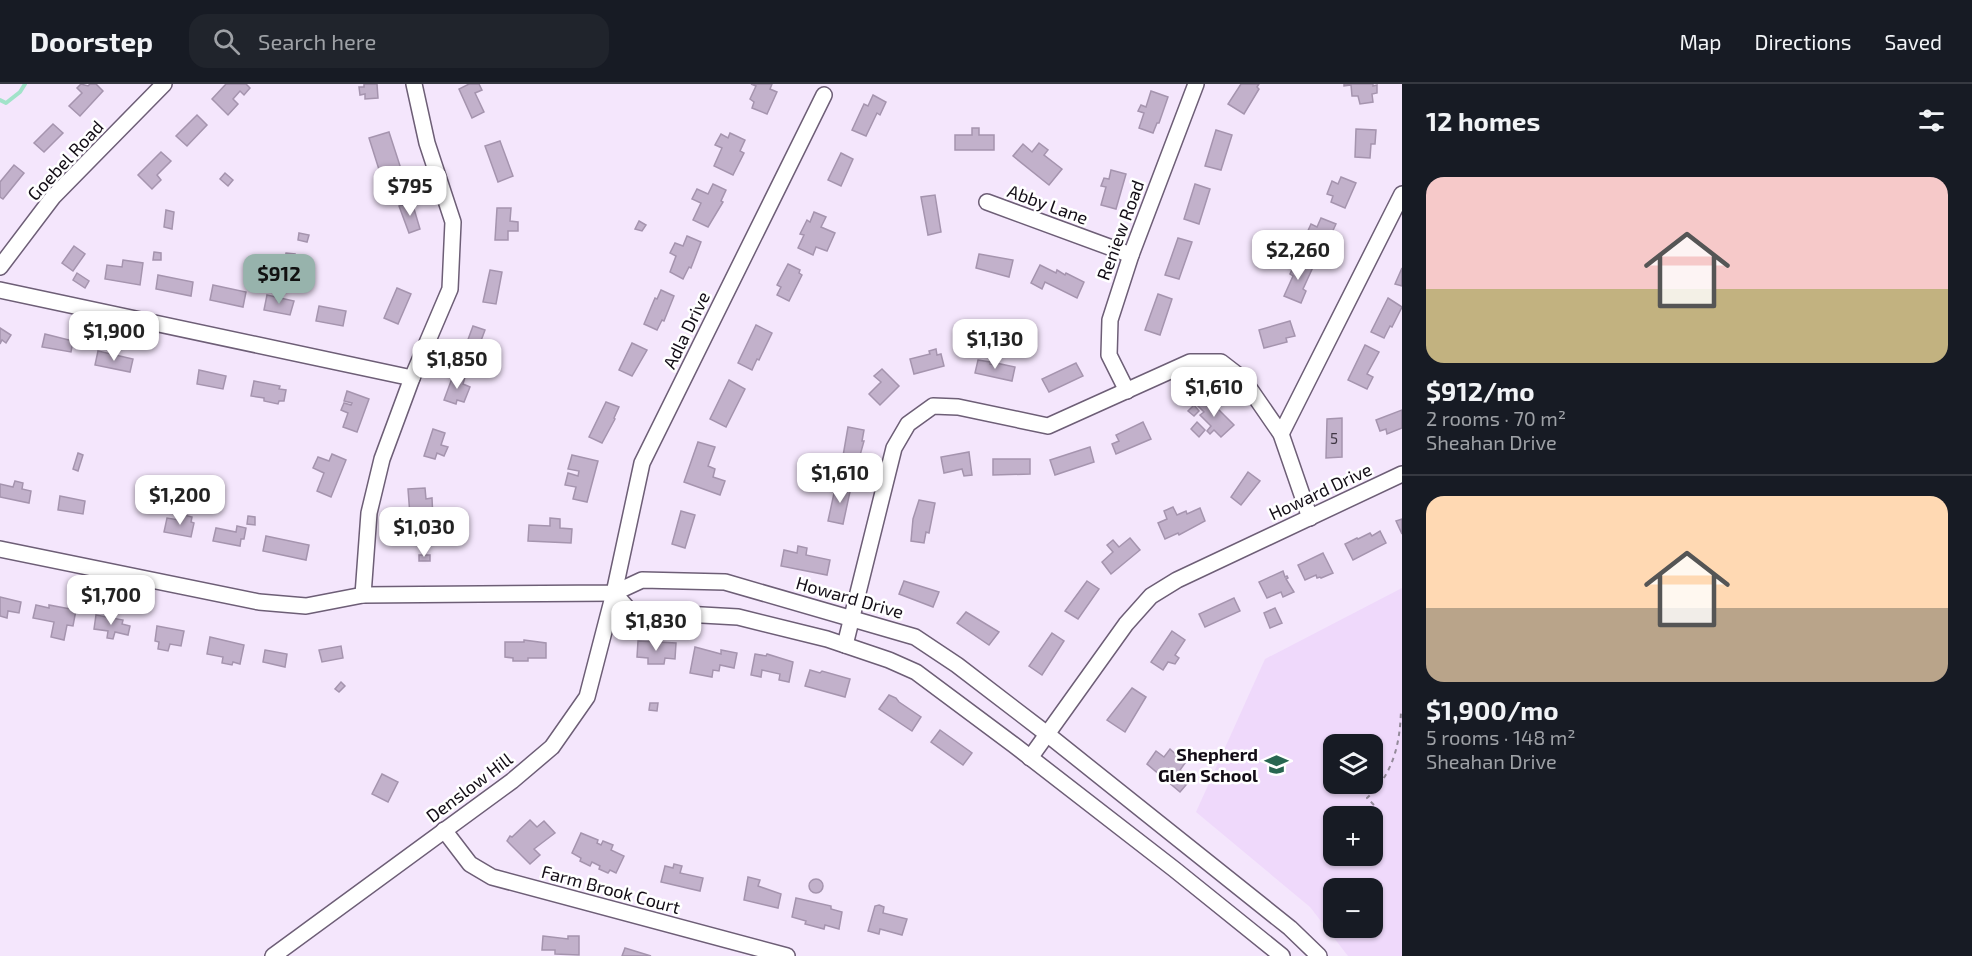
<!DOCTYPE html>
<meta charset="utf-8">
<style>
body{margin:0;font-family:"Exo 2",sans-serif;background:#20242c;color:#f1f3f6;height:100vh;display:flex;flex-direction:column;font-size:22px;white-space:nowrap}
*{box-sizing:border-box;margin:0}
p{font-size:20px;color:#9ea1a6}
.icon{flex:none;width:33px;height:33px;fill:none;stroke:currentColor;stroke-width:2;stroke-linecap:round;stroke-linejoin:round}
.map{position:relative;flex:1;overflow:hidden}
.drawer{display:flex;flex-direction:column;background:#171b24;width:570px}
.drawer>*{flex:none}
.tools{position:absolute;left:1323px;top:650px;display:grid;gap:12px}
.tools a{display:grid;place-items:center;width:60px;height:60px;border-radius:12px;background:#171b24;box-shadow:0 2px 4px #0004;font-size:30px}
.price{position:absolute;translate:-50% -51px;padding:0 14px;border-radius:12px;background:#fff;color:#222;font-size:20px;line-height:39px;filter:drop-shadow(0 2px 3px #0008)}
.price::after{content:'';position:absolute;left:50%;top:36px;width:18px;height:14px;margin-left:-9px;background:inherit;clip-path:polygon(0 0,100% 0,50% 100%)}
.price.current{background:#97b3ac;color:#111}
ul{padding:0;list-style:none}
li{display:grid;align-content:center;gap:12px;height:318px;padding:0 24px}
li+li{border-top:2px solid #363941}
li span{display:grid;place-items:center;height:186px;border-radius:18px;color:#555}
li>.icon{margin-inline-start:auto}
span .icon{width:108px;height:108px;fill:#fffc;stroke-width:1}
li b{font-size:26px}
h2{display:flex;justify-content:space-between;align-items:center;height:72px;padding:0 24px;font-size:26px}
header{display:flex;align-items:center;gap:36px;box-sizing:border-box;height:84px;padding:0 30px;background:#171b24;border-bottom:2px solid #363941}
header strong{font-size:28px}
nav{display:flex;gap:33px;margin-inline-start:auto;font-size:21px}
.search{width:420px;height:54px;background:#20242c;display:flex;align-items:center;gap:15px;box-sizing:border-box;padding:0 21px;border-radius:18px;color:#9ea1a6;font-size:22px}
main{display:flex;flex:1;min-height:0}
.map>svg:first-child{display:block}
.built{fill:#efd9fb;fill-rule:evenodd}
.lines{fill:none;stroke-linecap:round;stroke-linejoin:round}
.stream{stroke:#a1e3c9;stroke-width:4}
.building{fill:#c2b1cb;stroke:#a594ae;stroke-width:1.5}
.minor-casing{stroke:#6d5e76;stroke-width:18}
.path{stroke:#948a9a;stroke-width:2;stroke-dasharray:4.5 4.5;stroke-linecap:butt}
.minor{stroke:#fff;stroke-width:15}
.labels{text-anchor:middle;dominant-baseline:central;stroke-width:5;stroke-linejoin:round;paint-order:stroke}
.number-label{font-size:15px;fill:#3f3643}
.street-label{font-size:18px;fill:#130d16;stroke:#fff}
.poi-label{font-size:18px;font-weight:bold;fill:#130d16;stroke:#fff;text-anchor:end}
</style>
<header>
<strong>Doorstep</strong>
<div class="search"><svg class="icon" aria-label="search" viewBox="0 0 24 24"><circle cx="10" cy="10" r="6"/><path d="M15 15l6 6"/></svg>Search here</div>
<nav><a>Map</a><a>Directions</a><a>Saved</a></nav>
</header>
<main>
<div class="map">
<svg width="1402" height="872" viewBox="0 0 1402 872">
<rect width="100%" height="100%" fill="#f4e6fc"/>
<path class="built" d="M1402 504V872H1348L1310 823 1196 728 1265 575ZM1334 660H1372V699H1334ZM1334 732H1372V771H1334ZM1334 804H1372V843H1334Z"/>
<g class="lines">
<path class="stream" d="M0 16 6 19 20 8 25 0"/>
</g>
<g class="building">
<path d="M81 0 88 2 90 0H96L103 7 80 32 69 22 82 9 77 4Z"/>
<path d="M226 0H246L250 4 244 11 240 7 233 15 238 20 228 31 212 15Z"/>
<path d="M364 0H377L378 14 365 15V10L360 11 359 3H364Z"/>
<path d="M469 0H479L482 6 475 9 484 28 472 34 459 5Z"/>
<path d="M751 0H772L770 5 777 8 767 30 752 24 754 18 750 15 756 2Z"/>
<path d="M1241 0H1259L1257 3 1259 5 1244 30 1228 20Z"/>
<path d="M1344 0H1373V2L1377 1V9L1372 10 1373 18 1360 20 1358 12H1352L1351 1 1344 2Z"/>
<path d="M1151 7 1168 13 1159 39H1157L1153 49 1139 44 1144 29 1138 27 1141 21 1146 23Z"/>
<path d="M873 11 886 18 880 31 877 29 866 52 852 46 864 20 868 22Z"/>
<path d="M197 31 207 41 187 62 176 52Z"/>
<path d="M53 40 63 49 44 68 34 59Z"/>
<path d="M972 44H979V51H994V66H955V51H972Z"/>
<path d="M1356 45 1376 46 1375 60H1371L1370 74 1355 73Z"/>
<path d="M1216 46 1232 51 1221 86 1205 82Z"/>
<path d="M389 48 402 88 382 95 369 54Z"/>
<path d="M730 49 745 56 740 67 744 69 733 91 714 82 722 64 715 61 721 50 728 54Z"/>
<path d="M500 57 513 92 498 98 485 62Z"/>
<path d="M1039 59 1048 66 1044 71 1062 85 1049 101 1013 72 1023 60 1032 68Z"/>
<path d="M161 68 171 77 157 91 161 96 152 105 138 91Z"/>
<path d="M841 69 853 75 841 102 828 96Z"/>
<path d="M14 81 24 89 3 115 0 113V98Z"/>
<path d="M1111 86 1126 90 1116 125 1101 121 1106 103 1101 102 1104 94 1109 95Z"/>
<path d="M225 89 233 96 228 102 220 95Z"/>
<path d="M1341 93 1356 99 1345 124 1331 118 1333 112 1327 110 1332 97 1338 100Z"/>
<path d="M713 100 726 106 721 117 723 118 708 143 693 136 701 119 692 115 697 105 708 110Z"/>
<path d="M1195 100 1210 105 1199 140 1184 135Z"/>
<path d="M935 111 941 148 928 151 921 113Z"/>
<path d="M412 118 420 145 409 149 399 122Z"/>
<path d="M497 124H511L510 137 518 138V147H508V156H495Z"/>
<path d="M166 126 174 128 172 145 164 143Z"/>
<path d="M814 128 826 133 821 143 835 149 827 167 816 163 813 171 798 164 804 151 800 150 807 136 810 138Z"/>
<path d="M1321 134 1336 140 1322 170 1307 163 1312 153 1306 151 1311 140 1317 143Z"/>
<path d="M639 137 646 141 642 147 635 145Z"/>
<path d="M299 149 309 151 307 158 298 156Z"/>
<path d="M687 152 701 158 691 184 689 183 683 195 670 188 676 172 670 169 675 159 683 162Z"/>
<path d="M1178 154 1192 158 1179 195 1165 191Z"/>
<path d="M74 162 85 170 73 187 62 179Z"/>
<path d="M154 168 161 169V176H153Z"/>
<path d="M286 169 295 170 292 185 283 184Z"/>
<path d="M979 170 1013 176 1009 193 976 184Z"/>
<path d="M1297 175 1313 183 1303 205 1306 207 1301 219 1284 212 1293 192 1290 190Z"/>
<path d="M123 176 143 179 140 201 105 195 107 181 122 183Z"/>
<path d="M788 180 800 186 799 189 802 191 789 217 777 211 781 203 777 201Z"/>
<path d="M1040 181 1056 189 1057 186 1065 191 1066 189 1084 198 1077 214 1045 198 1042 205 1031 199Z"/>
<path d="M1402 184V202L1395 200Z"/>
<path d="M490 186 502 188 496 220 483 218Z"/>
<path d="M77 189 89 197 85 204 73 196Z"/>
<path d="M158 191 193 198 191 212 156 205Z"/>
<path d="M213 201 246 208 243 223 210 216Z"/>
<path d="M397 204 411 210 398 240 384 234Z"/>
<path d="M661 206 674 212 664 237 662 236 657 246 644 240 655 214 657 215Z"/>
<path d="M1158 210 1172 215 1160 251 1145 246Z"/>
<path d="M267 211 294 217 290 231 264 226Z"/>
<path d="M1388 214 1402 223 1392 243 1390 242 1384 254 1371 248Z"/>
<path d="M319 222 346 227 343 242 316 237Z"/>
<path d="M1290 237 1295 252 1286 254 1287 258 1264 264 1259 246Z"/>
<path d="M756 241 772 249 759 276 757 275 752 286 738 279Z"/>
<path d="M473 242 485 246 475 273 463 269Z"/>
<path d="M0 244 11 251 6 259 2 256 0 260Z"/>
<path d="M45 250 73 257 71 268 42 263Z"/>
<path d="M632 259 647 266 632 292 619 286Z"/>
<path d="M1365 261 1379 268 1367 290 1373 293 1367 305 1348 296Z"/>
<path d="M936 265 937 271 941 270 944 282 914 290 910 275 930 270 929 267Z"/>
<path d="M98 267 133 275 130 288 95 281Z"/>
<path d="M978 276 990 278V280L996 281V279L1015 283 1012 297 975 289Z"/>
<path d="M1076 279 1083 292 1049 308 1042 295Z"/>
<path d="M882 285 899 302 880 321 869 310 881 298 874 292Z"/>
<path d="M199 286 226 292 223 305 197 300Z"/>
<path d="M454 289 465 293 463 300 470 303 464 318 457 316 456 320 444 316Z"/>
<path d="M729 296 745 305 726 343 710 335Z"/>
<path d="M254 297 280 302 279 305 286 306 284 317H279L278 320 264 317V314L251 312Z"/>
<path d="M347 307 369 315 357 348 343 343 348 329 341 326 344 319 351 321 352 319 344 317Z"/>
<path d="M1205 312 1234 341 1221 353 1214 346 1210 350 1207 347 1211 342 1200 331 1204 328 1196 320Z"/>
<path d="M606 318 619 323 614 334 615 335 602 359 589 353Z"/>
<path d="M1194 321 1199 327 1194 332 1188 327Z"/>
<path d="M1402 326V344L1387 350 1386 345 1380 347 1376 336Z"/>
<path d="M1342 334V373L1326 374 1327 335Z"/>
<path d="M1143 338 1151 355 1116 370 1112 360 1119 357 1116 351Z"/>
<path d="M1197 338 1205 346 1199 353 1191 345Z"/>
<path d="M848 343 864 346 862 357H864L859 375 843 372Z"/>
<path d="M433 345 445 349 441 361 448 363 444 372 437 369 435 375 424 372Z"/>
<path d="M698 358 715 363 708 382 715 385 713 393 725 397 720 411 684 398Z"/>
<path d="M1090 363 1094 378 1055 391 1050 376Z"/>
<path d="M969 368 972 391 964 392 962 385 944 389 941 373Z"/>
<path d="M78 369 83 371 78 387 73 385Z"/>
<path d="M332 370 346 376 331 413 317 407 324 389 313 384 318 373 329 377Z"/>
<path d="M572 371 598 377 587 418 573 415 576 403 565 401 568 389 578 392 579 387 568 385Z"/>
<path d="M993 375H1030V390L993 391Z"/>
<path d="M1248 388 1260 397 1241 421 1231 413Z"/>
<path d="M15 397 23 399 22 405 31 407 29 419 0 413V400L13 403Z"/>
<path d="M836 400 851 403 843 440 828 437Z"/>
<path d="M425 404 426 415 432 414 433 435 425 436 426 444 411 445 408 405Z"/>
<path d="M60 412 85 417 83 430 58 426Z"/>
<path d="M919 416 935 419 929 449 926 448 924 459 911 457 913 435Z"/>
<path d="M1173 423 1177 431 1186 427 1187 430 1200 424 1205 437 1179 451 1178 449 1165 455 1158 439 1167 435 1164 427Z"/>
<path d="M681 427 695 431 685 464 672 460Z"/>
<path d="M180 430 192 433 191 438 194 439 191 453 164 448 167 434 179 436Z"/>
<path d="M248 432 255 433V441L247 440Z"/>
<path d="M550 434 560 435V444L572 445 571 459 528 457 529 441 550 442Z"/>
<path d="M1402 435V450L1396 437Z"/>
<path d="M237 442 246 444 244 455H241L240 462 213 457 216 444 236 448Z"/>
<path d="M1380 447 1386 459 1353 476 1345 460 1357 454 1358 455 1370 449 1372 452Z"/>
<path d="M266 452 309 461 306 476 263 467Z"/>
<path d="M1130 454 1140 466 1111 490 1102 478 1113 468 1107 461 1113 456 1119 463Z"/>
<path d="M798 462 807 464 806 471 830 476 827 491 781 482 784 466 797 469Z"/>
<path d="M1323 469 1333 489 1321 494 1320 493 1317 494 1316 491 1305 496 1298 481Z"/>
<rect x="419" y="471" width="11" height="6"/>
<path d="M1283 487 1285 493 1287 492 1288 494 1286 495 1294 508 1283 513 1281 508 1267 514 1259 498Z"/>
<path d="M904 497 939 508 933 523 899 510Z"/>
<path d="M1087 497 1099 505 1078 535 1065 527Z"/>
<path d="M0 513 21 518 19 529 8 527 7 534 0 532Z"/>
<path d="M1234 514 1240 527 1205 543 1199 530Z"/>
<path d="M36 521 49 524V521L76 526 73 542 67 541 64 556 51 553 54 538 33 534Z"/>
<path d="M1275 524 1282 539 1270 544 1264 529Z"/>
<path d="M966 528 999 548 989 561 957 539Z"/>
<path d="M96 531 123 536 122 540 130 542 128 551 115 548 113 555 107 554 108 547 94 545Z"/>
<path d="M157 542 184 547 181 562 170 560 168 567 158 565 159 558 155 557Z"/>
<path d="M1172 547 1185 556 1175 571 1179 574 1175 580 1168 578 1163 586 1151 578Z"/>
<path d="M1052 549 1064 557 1042 591 1029 582Z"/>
<path d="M210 553 244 561 240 580 233 578 232 581 222 579 223 573 207 570Z"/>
<path d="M524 556 546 559V574H528V577H513V574L505 573V558H524Z"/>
<path d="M638 557 676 559 675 575 665 574 664 580H648V574L637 573Z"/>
<path d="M341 562 343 574 322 578 319 566Z"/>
<path d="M695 563 721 570V566L737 569 734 584 720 581 719 587 713 586 712 593 690 589Z"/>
<path d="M265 566 287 570 285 583 263 578Z"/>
<path d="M755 570 766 572 767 570 793 578 789 598 779 596 780 590 762 586 761 593 751 591Z"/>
<path d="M810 586 820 589 822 587 850 595 845 613 805 602Z"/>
<path d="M341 598 345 602 339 608 335 605Z"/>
<path d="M1132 604 1146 613 1125 648 1107 636Z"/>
<path d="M889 611 896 614 899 618 921 633 912 647 879 625Z"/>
<path d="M650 619H658L657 627 649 626Z"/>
<path d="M940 646 972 669 963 681 931 658Z"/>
<path d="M1170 665 1185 679 1180 686 1191 695 1180 708 1147 680 1156 667 1164 673Z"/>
<path d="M382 690 398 698 388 718 372 710Z"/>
<path d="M530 736 537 743 544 737 555 749 534 765 540 771 530 780 507 757 510 752 512 753Z"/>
<path d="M581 749 598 756 597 759 601 761 603 757 613 761 611 766 624 772 616 789 610 786 608 789 599 785 600 782 592 778 590 782 580 777 581 774 572 769Z"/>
<path d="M674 780 682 782 680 789 703 794 700 807 661 798 665 782 673 784Z"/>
<path d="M748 793 760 796 758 802 781 810 778 824 744 816Z"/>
<circle cx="816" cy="802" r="7"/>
<path d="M796 814 831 822V825L842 828 839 845 825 841 824 845 805 840 806 837 792 833Z"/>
<path d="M879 821 884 823 883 829 907 835 902 851 880 845 879 850 868 847 875 822Z"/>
<path d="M543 852 568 855V852H579V871L555 870V866H542Z"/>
<path d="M625 864 651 872H622Z"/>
</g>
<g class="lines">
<defs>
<g id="minor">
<path d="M987 118 1131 171"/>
<path d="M0 183 53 113 164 0"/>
<path d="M0 206 412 294"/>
<path d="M1127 307 1109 271 1110 236 1131 171 1196 0"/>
<path d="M1281 350 1402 110"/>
<path d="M0 465 259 518 306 522 363 511 614 509 642 496 725 498 915 553 957 581 1047 650 1290 844 1319 872"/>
<path d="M614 509 630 527 738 533 827 555 889 576 916 588 1014 661 1174 785 1282 872"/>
<path d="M363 511 369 429 382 375 412 294 450 205 453 138 427 59 414 0"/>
<path d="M845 561 894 364 908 340 933 322 958 323 1048 342 1190 278H1221L1243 295 1281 350 1310 434"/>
<path d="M1030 674 1126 540 1151 512 1177 496 1402 390"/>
<path d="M444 746 470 780 492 793 787 872"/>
<path d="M273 872 512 697 552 663 587 613 614 509 642 379 824 11"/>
</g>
</defs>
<use href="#minor" class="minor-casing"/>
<path class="path" d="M1374 721 1367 714C1393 690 1400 661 1401 626"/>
<use href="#minor" class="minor"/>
</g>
<defs>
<symbol id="school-bare" viewBox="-9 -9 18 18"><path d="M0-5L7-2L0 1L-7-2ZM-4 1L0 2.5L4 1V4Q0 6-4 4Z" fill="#286551" stroke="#fff" stroke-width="2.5" paint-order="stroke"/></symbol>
</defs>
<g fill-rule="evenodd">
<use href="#school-bare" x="1260" y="664" width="33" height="33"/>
</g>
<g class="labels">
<g class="number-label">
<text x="1334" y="354">5</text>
</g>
<g class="street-label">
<text transform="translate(65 76) rotate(-47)">Goebel Road</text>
<text transform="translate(1048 120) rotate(20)">Abby Lane</text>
<text transform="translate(1120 146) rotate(-70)">Reniew Road</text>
<text transform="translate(686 246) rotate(-64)">Adla Drive</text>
<text transform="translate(1320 407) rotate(-25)">Howard Drive</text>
<text transform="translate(850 513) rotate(16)">Howard Drive</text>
<text transform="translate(469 703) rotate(-37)">Denslow Hill</text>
<text transform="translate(611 805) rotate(15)">Farm Brook Court</text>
</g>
<g class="poi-label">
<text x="1258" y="670">Shepherd<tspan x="1258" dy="21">Glen School</tspan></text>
</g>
</g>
</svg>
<div class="tools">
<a><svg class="icon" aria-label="layers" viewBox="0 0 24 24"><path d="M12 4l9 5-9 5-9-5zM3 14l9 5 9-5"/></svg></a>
<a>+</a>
<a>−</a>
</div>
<b class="price" style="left:410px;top:133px">$795</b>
<b class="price" style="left:1298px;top:197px">$2,260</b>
<b class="price current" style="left:279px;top:221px">$912</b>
<b class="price" style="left:114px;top:278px">$1,900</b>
<b class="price" style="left:995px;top:286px">$1,130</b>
<b class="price" style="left:457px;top:306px">$1,850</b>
<b class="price" style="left:1214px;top:334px">$1,610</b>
<b class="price" style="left:840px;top:420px">$1,610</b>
<b class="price" style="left:180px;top:442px">$1,200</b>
<b class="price" style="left:424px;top:474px">$1,030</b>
<b class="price" style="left:111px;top:542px">$1,700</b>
<b class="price" style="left:656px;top:568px">$1,830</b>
</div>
<section class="drawer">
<h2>12 homes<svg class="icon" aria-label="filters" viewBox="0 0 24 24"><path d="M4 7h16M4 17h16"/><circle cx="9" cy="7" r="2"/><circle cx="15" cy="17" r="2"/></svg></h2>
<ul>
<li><span style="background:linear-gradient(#f6c9c9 60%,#c2b280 0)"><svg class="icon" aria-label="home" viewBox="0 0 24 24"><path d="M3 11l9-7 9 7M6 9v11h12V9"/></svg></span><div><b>$912/mo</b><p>2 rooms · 70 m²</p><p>Sheahan Drive</p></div></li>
<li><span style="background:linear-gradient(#ffd9b3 60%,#b9a48a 0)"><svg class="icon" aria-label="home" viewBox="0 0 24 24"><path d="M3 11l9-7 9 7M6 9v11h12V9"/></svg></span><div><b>$1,900/mo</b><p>5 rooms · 148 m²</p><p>Sheahan Drive</p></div></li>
</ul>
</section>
</main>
